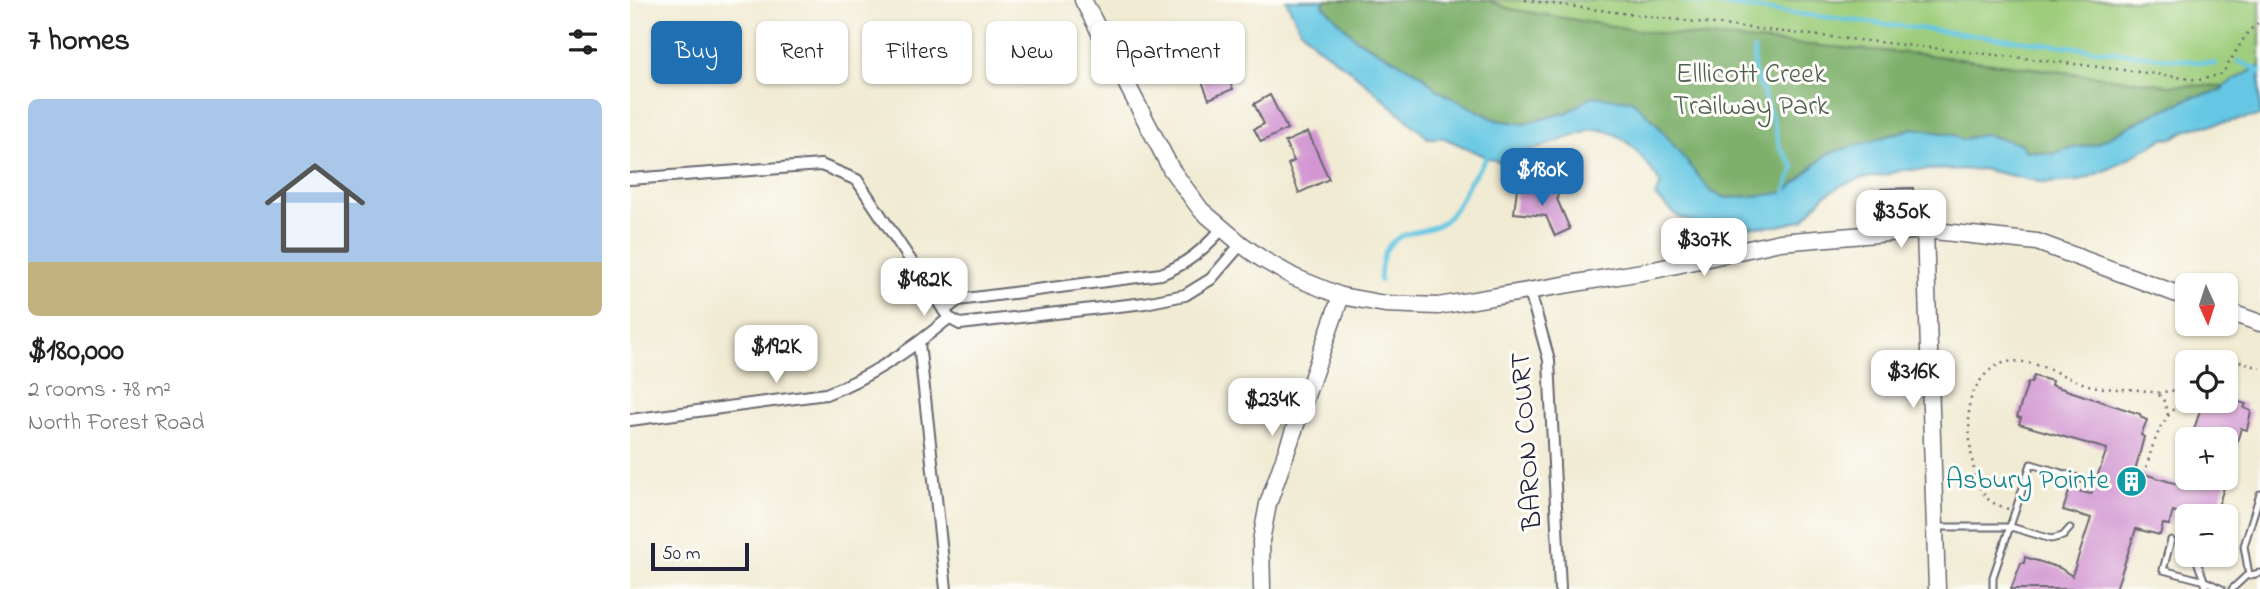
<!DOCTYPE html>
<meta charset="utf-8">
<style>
body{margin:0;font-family:"Indie Flower",sans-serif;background:#f2f2f2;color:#222;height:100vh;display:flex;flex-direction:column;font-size:26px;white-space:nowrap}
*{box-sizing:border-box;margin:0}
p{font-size:23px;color:#767676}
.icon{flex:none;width:38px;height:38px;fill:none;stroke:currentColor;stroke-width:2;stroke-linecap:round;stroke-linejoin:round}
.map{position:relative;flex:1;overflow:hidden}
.side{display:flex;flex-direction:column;background:#fff;width:630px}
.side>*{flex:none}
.top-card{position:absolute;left:21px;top:21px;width:665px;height:63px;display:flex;gap:14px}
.needle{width:46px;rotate:177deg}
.buttons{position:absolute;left:1545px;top:273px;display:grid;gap:14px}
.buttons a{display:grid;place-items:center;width:63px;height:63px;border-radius:10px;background:#fff;box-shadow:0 2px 5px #0004;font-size:35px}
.scale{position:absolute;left:21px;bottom:18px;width:98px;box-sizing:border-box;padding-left:7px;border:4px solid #22223b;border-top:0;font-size:19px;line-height:24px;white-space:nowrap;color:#22223b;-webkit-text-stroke:5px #fdfcf7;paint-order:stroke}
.price{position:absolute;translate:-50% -60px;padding:0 16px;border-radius:14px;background:#fff;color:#222;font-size:23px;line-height:46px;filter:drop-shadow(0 2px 4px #0008)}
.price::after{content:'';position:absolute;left:50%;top:42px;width:21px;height:16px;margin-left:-10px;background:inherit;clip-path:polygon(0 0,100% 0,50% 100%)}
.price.selected{background:#1f6fb2;color:#fff}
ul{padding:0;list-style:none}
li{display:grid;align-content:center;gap:14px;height:371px;padding:0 28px}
li span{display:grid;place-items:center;height:217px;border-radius:10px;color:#555}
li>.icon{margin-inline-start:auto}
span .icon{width:126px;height:126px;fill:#fffc;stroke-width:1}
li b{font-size:30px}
h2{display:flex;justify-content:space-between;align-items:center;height:84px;padding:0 28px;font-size:30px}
.pill{padding:0 24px;border-radius:10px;background:#fff;box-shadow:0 2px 5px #0004;font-size:24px;line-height:63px}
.pill.selected{background:#1f6fb2;color:#fff}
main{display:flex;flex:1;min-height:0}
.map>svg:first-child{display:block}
.green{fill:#9ecd7c;stroke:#60785c;stroke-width:2}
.forest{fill:#7eb06c;stroke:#506954;stroke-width:2}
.water{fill:#65c7e3;stroke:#44748f;stroke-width:2}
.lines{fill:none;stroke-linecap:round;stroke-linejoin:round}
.stream{stroke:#65c7e3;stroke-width:4.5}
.building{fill:#d296d2}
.lane-casing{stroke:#6a6870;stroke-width:9}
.street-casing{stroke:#6a6870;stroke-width:14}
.secondary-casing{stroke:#6a6870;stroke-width:19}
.path{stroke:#6a6870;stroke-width:2.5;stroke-dasharray:2 5;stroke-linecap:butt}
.lane{stroke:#fff;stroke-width:5}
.street{stroke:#fff;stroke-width:10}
.secondary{stroke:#fff;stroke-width:16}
.labels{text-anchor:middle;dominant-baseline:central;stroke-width:6;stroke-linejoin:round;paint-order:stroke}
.park-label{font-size:28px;fill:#4d5e52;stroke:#fdfcf7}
.street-label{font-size:28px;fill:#22223b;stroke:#fdfcf7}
.culture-label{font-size:28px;fill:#0d838f;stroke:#fdfcf7;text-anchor:end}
</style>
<main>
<section class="side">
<h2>7 homes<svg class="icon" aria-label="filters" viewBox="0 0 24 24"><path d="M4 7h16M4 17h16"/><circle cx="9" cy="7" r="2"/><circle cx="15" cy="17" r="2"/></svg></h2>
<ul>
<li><span style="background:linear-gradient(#a9c7e8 75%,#c2b280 0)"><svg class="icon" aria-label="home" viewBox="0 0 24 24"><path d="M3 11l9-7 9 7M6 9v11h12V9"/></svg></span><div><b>$180,000</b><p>2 rooms · 78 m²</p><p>North Forest Road</p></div></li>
</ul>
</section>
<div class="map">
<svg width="1630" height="589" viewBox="0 0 1630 589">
<rect width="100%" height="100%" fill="#fdfcf7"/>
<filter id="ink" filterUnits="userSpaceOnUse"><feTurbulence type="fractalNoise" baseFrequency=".0143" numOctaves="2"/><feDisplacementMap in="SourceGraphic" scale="14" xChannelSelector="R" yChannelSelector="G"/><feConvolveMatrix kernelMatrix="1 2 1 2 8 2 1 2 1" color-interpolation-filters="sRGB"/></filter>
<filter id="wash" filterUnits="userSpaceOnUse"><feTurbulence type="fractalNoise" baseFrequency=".00686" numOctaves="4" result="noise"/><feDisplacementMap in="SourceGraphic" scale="28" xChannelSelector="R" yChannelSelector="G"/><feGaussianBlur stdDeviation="1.57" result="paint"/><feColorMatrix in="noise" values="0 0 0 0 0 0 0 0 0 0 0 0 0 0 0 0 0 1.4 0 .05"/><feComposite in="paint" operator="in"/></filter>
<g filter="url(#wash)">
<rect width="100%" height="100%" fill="#f1ebd3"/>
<path class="green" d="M707 0H1630V66L1594 86 1367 130 1003 97Z"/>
<path class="forest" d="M694 0H858L880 9 1019 32 1290 54 1538 85 1594 86 1591 91 1563 97 1513 119 1464 145 1435 149 1424 154 1394 150 1392 144 1352 134 1332 140 1324 135 1284 128 1197 154 1156 192 1150 194 1097 198 1081 192 1073 184 1026 123 962 96 938 112 894 124 866 120 807 90 791 74 726 39 693 5Z"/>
<path class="water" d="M656 0H694L693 5 726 39 791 74 807 90 866 120 894 124 938 112 962 96 1002 100 1026 123 1081 192 1097 198 1137 195 1156 192 1197 154 1284 128 1324 135 1332 140 1352 134 1392 144 1395 150 1423 154 1435 149 1464 145 1513 119 1563 97 1591 91 1594 86 1630 66V116L1559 129 1543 138 1533 139 1481 168 1449 181 1415 183 1351 169 1273 170 1251 176 1233 178 1212 185 1194 196 1173 220 1149 226 1115 227 1105 231 1086 233 1047 216 1025 196 1031 184C1014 159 997 131 964 129L868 162 814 138H798L724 73 688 47 670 29Z"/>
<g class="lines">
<g class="stream">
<path d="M1051 0 1586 64"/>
<path d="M1124 50V71L1142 117 1150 148 1164 167 1154 196"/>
<path d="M1608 61 1630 71"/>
<path d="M750 281C751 252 757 237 788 231 797 229 806 228 813 222 827 210 832 196 840 181 846 172 854 164 858 154"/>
</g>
</g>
<g id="blocks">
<g class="building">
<path d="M576 41 582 55 590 51 598 69 595 71 603 89 579 99 559 49Z"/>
<path d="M640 95 657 129 631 142 624 129 634 124 624 104Z"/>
<path d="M678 132 699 179 669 193 658 164 664 161 655 142Z"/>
<path d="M887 188 928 193 927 199 940 229 925 236 916 216 884 213Z"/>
<path d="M1283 188V208L1251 209V189Z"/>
<path d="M1404 376 1422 381 1421 385 1510 414 1512 418 1517 420 1511 435 1514 437 1505 471 1550 485 1551 478H1597L1585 516H1558L1543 511 1539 525 1533 524 1530 535 1506 529 1486 589H1381L1391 563H1394L1395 557 1430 568 1442 576 1461 518 1433 510 1440 489 1461 494 1477 449 1389 424 1391 418 1387 417 1398 382 1401 383Z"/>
<path d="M1596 398 1616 404 1614 408 1621 411 1617 430 1611 428 1599 470H1596V439H1561L1573 401H1596Z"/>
</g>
</g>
</g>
<g filter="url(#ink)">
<use href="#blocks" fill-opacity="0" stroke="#6a6870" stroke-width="2"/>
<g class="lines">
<defs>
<g id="lane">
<path d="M1309 527H1381L1421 539 1433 536 1440 528"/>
<path d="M1541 540 1533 570 1575 581 1592 589"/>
<path d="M1566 555C1567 567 1575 577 1576 589"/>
<path d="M1619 575 1614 546 1630 494"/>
<path d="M1363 589V577L1401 464 1455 480"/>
<path d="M1602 589 1616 576 1630 573"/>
</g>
<g id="street">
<path d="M0 179 191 165 227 180 319 318 330 324 515 303 555 295 581 279 611 244"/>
<path d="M900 292 919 360 930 589"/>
<path d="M314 311 328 300 531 274C557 264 573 250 592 229"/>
<path d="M289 343 316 589"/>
<path d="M0 420 196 394C241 377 282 349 319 318"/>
</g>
<g id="secondary">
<path d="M453 0 541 169 571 210 611 244 632 259 664 277 711 296 755 304 808 306 1024 270 1150 242 1295 230 1407 242 1558 298"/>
<path d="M1295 230 1307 589"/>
<path d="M1596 311 1630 323"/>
<path d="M632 589 631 541 638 504 711 296"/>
</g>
</defs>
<use href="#lane" class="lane-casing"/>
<use href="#street" class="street-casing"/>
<use href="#secondary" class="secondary-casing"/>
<g class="path">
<path d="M895 0C1119 32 1345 49 1569 80L1592 74 1618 32 1630 21"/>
<path d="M1596 364 1609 361 1630 368"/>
<path d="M1538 415 1533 398 1526 393 1555 389"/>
<path d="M1514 474 1523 445 1531 426 1558 388"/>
<path d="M1378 509C1371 506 1363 504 1358 499 1339 481 1339 430 1339 406 1341 395 1346 386 1353 377 1383 341 1427 377 1462 386 1483 391 1505 387 1526 393"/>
</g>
<use href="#lane" class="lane"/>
<use href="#street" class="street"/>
<use href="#secondary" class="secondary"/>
</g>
</g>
<defs>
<symbol id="building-disc" viewBox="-11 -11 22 22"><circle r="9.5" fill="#0f9aa8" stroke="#fdfcf7"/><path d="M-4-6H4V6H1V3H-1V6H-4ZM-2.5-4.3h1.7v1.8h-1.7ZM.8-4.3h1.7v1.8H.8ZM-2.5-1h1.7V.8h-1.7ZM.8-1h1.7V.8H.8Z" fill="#fff"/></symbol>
</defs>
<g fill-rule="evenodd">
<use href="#building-disc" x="1484" y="464" width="35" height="35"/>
</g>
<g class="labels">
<g class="park-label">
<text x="1121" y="75">Elllicott Creek<tspan x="1121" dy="32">Trailway Park</tspan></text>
</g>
<g class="street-label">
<text transform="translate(898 441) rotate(-94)">BARON COURT</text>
</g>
<g class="culture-label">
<text x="1479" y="481">Asbury Pointe</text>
</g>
</g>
</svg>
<div class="buttons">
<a><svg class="needle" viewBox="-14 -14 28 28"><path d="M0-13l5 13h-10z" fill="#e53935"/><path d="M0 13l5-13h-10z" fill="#767676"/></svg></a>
<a><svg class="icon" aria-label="locate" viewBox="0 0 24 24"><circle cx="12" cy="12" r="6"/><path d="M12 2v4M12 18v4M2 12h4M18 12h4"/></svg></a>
<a>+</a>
<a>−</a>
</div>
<div class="scale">50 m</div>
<b class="price selected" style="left:912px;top:208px">$180K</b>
<b class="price" style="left:1271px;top:250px">$350K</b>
<b class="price" style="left:1074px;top:278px">$307K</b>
<b class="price" style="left:294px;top:318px">$482K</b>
<b class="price" style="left:146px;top:385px">$192K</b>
<b class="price" style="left:1283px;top:410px">$316K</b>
<b class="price" style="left:642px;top:438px">$234K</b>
<div class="top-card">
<a class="pill selected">Buy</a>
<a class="pill">Rent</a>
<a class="pill">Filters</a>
<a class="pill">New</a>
<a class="pill">Apartment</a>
</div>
</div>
</main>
